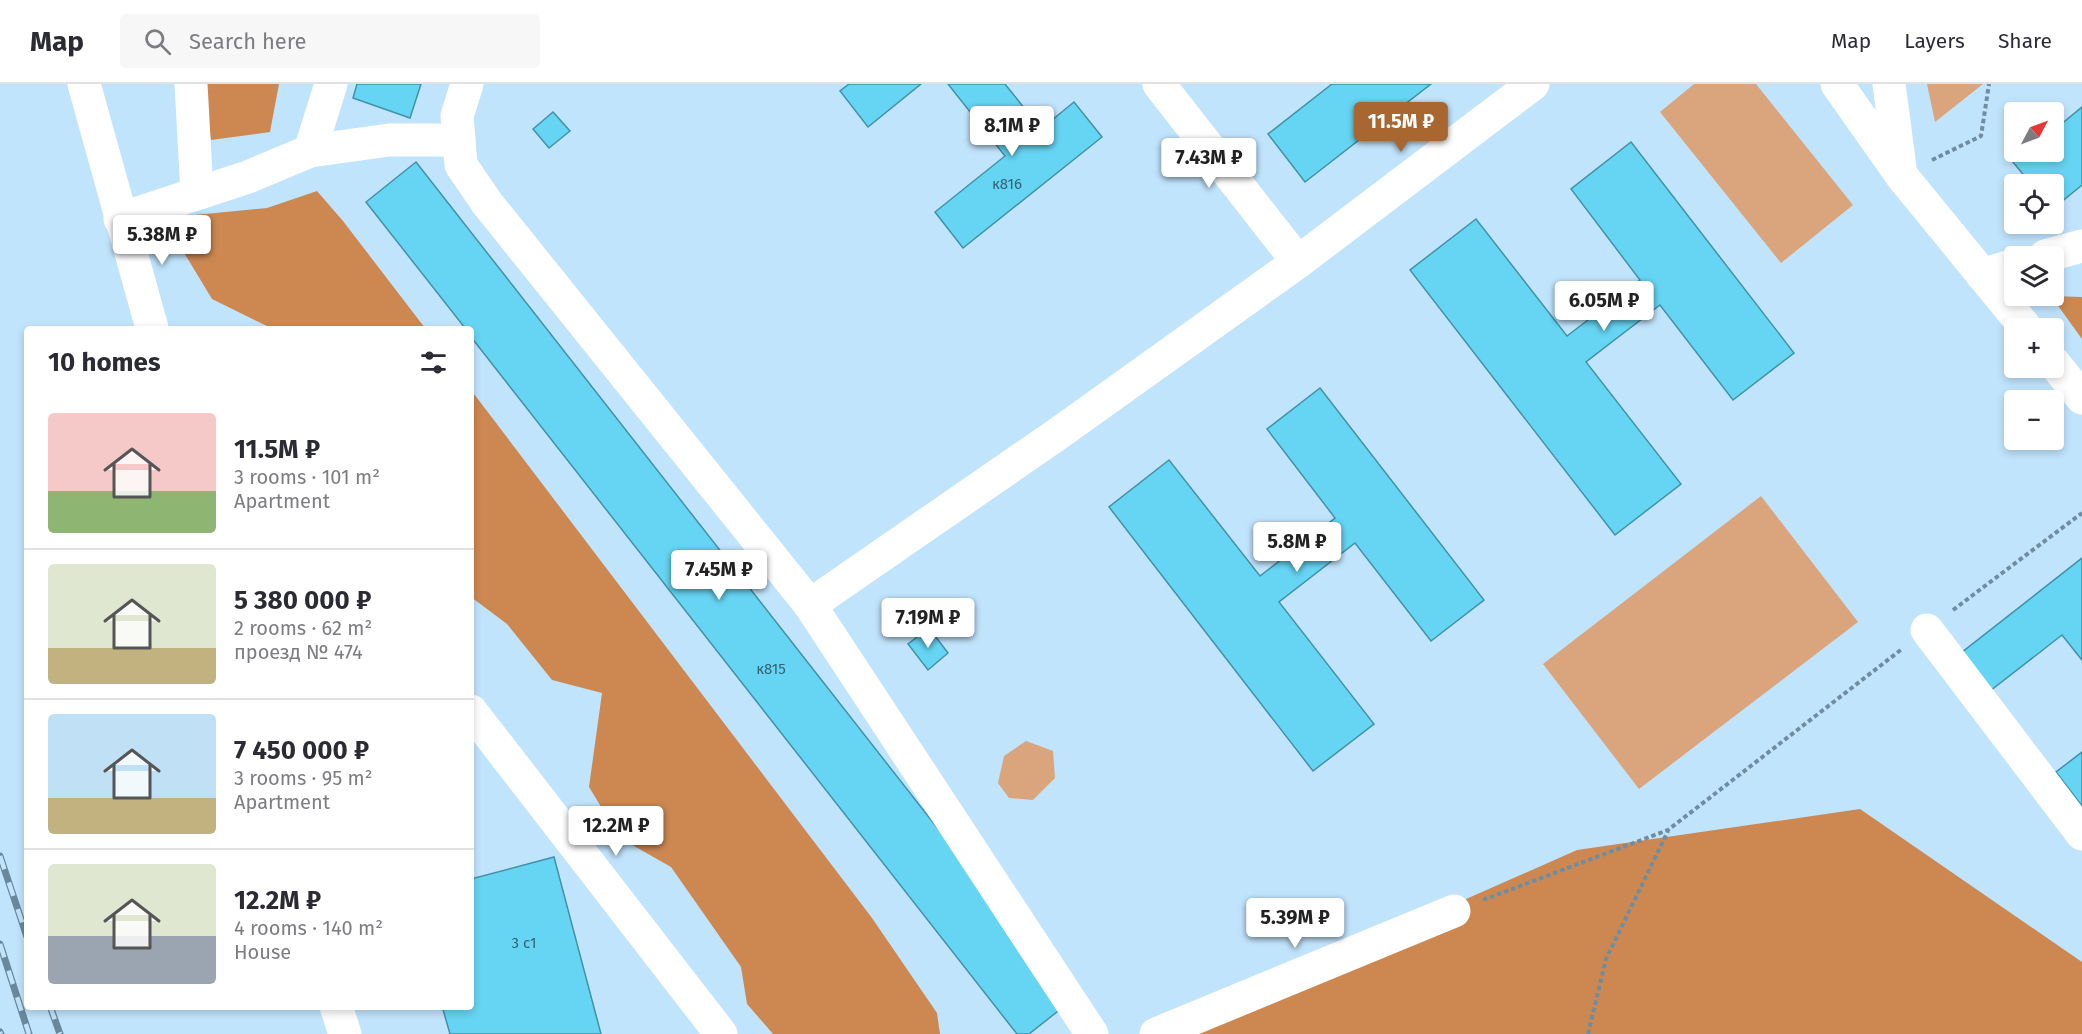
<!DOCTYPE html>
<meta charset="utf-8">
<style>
body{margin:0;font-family:"Fira Sans",sans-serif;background:#f7f7f7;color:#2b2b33;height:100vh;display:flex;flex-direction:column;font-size:22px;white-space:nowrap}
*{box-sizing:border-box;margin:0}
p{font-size:20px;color:#7c7c81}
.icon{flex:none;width:33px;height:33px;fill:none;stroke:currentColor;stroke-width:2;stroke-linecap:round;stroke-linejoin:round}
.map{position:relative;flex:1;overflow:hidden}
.details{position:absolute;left:24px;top:242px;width:450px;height:684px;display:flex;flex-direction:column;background:#fff;border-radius:6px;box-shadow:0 3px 9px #0003}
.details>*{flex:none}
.needle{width:39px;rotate:49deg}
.tools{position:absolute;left:2004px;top:18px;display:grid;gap:12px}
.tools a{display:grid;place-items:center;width:60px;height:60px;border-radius:6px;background:#fff;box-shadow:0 3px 9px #0003;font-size:30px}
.price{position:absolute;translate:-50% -51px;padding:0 14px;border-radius:6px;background:#fff;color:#222;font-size:20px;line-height:39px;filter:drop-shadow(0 2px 3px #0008)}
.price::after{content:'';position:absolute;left:50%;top:36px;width:18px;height:14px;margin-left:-9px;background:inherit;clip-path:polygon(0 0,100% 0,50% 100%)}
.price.active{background:#a86731;color:#fff}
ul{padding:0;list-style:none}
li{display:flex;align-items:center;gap:18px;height:150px;padding:0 24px}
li+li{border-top:2px solid #e1e1e2}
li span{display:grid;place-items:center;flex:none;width:168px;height:120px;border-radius:6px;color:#555}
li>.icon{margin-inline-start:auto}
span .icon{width:72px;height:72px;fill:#fffc;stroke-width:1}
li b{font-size:26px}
h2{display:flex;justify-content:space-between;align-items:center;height:72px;padding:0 24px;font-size:26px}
header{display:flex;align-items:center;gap:36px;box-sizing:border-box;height:84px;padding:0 30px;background:#fff;border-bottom:2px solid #e1e1e2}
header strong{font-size:28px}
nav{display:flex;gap:33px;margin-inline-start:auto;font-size:21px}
.search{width:420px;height:54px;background:#f7f7f7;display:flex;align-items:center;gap:15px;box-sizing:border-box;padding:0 21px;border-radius:6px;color:#7c7c81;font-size:22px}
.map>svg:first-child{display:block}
.green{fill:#daa47c}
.forest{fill:#cd8852}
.building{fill:#66d5f3;stroke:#4291a6;stroke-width:1.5}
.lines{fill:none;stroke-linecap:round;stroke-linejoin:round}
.path{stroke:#6f8da1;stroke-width:4;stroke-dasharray:4.5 3;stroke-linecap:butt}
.minor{stroke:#fff;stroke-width:33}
.rail-casing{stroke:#6a889c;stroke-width:7}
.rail{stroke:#c1e4fd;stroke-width:4.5;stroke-dasharray:14;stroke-linecap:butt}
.labels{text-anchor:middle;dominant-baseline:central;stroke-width:5;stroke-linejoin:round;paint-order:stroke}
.number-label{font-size:15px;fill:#346376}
</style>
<header>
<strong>Map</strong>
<div class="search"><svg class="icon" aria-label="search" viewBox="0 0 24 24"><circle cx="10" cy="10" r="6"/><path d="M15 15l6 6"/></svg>Search here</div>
<nav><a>Map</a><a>Layers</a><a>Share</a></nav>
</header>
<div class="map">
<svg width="2082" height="950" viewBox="0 0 2082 950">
<rect width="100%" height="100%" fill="#c1e4fd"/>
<g class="green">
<path d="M1694 0H1756L1853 121 1781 179 1660 28Z"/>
<path d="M1927 0H1983L1935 38Z"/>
<path d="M1761 412 1858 538 1639 705 1543 580Z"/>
<path d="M1026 657 1053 667 1055 694 1033 716 1009 714 998 699 1004 672Z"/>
</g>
<g class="forest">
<path d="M202 0H279L270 48 211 56 202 12Z"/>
<path d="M317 107 343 137 425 244H271L212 215 183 167 195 131 267 124Z"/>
<path d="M2051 212 2082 213V255Z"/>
<path d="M471 306 872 834 937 929 940 950H773L747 920 741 883 671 783 620 754 589 703 602 609 552 596 507 540 471 513Z"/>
<path d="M1860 725 2082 878V950H1161L1577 766Z"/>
</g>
<g class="building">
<path d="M357 0H421L410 34 353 14Z"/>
<path d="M849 0H921L868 43 840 7Z"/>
<path d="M948 0H1005L1041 45 1074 18 1102 53 963 164 935 128 1005 72Z"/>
<path d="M1332 0H1431L1305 98 1268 50Z"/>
<path d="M2082 23V101L2054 124V100H2031L2013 78 2026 68H2054V46Z"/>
<path d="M553 28 570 47 549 64 533 45Z"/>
<path d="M1631 58 1794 269 1733 316 1660 221 1586 278 1681 400 1615 451 1410 186 1476 135 1567 252 1640 196 1571 105Z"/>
<path d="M416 78 1072 916 1029 950H1017L471 253V244H465L366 118Z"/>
<path d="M1320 304 1484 516 1431 557 1355 459 1279 518 1374 640 1313 687 1109 423 1169 376 1260 492 1335 434 1267 345Z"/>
<path d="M2082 474V576L2062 551 1990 607 1961 569Z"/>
<path d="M929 544 948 569 928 586 908 560Z"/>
<path d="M2082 668V722L2056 688Z"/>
<path d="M554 773 601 950H450L442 922H471V795Z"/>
</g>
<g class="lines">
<g class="path">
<path d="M1932 76 1981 52 1989 0"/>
<path d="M1953 526 2082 429"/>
<path d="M1483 816 1668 746 1902 565"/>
<path d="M1588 950 1606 875 1668 747"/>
</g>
<g class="minor">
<path d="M84 0 152 244"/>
<path d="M191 0 197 109"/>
<path d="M467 0 457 32 461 81 487 119 810 521 1092 950"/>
<path d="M1159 0 1298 178"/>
<path d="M1837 0 1901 91 2026 244"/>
<path d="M1889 0 1900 84"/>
<path d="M310 67 331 0"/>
<path d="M120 135 248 93 310 67 389 56H459"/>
<path d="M2045 172 2082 162"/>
<path d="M1982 191 2014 181"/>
<path d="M2054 279 2082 314"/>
<path d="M810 521 1059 349 1298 178 1533 0"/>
<path d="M1927 546 2082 750"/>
<path d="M471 627 721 950"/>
<path d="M336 922 345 950"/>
<path d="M1156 950 1454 827"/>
</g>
<defs>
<g id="rail">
<path d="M0 772 27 853"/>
<path d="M0 860 29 950"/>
<path d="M50 922 60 950"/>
<path d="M0 948 1 950"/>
</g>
</defs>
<use href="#rail" class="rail-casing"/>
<use href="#rail" class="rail"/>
</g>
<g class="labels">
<g class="number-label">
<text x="1007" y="100">к816</text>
<text x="771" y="585">к815</text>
<text x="524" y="859">3 с1</text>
</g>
</g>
</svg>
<div class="tools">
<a><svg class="needle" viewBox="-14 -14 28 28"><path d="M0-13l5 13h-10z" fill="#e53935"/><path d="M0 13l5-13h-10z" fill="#7c7c81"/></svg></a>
<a><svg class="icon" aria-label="locate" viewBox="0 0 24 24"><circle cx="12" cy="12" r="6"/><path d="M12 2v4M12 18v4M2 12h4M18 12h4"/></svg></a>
<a><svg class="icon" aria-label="layers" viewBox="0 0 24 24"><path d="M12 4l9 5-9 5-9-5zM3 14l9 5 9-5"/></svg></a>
<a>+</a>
<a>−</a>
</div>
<b class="price active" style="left:1401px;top:69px">11.5M ₽</b>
<b class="price" style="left:1012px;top:73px">8.1M ₽</b>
<b class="price" style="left:1209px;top:105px">7.43M ₽</b>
<b class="price" style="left:162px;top:182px">5.38M ₽</b>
<b class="price" style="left:1604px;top:248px">6.05M ₽</b>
<b class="price" style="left:1297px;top:489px">5.8M ₽</b>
<b class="price" style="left:719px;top:517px">7.45M ₽</b>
<b class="price" style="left:928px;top:565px">7.19M ₽</b>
<b class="price" style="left:616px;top:773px">12.2M ₽</b>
<b class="price" style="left:1295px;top:865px">5.39M ₽</b>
<section class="details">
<h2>10 homes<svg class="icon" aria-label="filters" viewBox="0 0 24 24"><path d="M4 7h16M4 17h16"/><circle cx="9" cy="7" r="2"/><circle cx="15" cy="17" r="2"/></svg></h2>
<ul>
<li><span style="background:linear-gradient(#f6c9c9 65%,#8fb573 0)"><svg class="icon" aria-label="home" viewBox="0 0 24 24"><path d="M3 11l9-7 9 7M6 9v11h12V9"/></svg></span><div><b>11.5M ₽</b><p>3 rooms · 101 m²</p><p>Apartment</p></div></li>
<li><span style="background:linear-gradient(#dfe7d0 70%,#c2b280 0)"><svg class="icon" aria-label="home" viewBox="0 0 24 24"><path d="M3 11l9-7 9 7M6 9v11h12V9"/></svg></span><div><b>5 380 000 ₽</b><p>2 rooms · 62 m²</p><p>проезд № 474</p></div></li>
<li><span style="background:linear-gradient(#bfe0f5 70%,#c2b280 0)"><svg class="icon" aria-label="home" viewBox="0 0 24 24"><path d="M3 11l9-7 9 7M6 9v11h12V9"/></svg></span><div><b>7 450 000 ₽</b><p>3 rooms · 95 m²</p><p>Apartment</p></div></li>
<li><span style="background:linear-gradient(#dfe7d0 60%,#9aa5b1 0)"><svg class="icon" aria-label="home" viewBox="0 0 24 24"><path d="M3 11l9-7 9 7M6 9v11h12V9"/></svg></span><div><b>12.2M ₽</b><p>4 rooms · 140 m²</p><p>House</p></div></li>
</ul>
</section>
</div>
